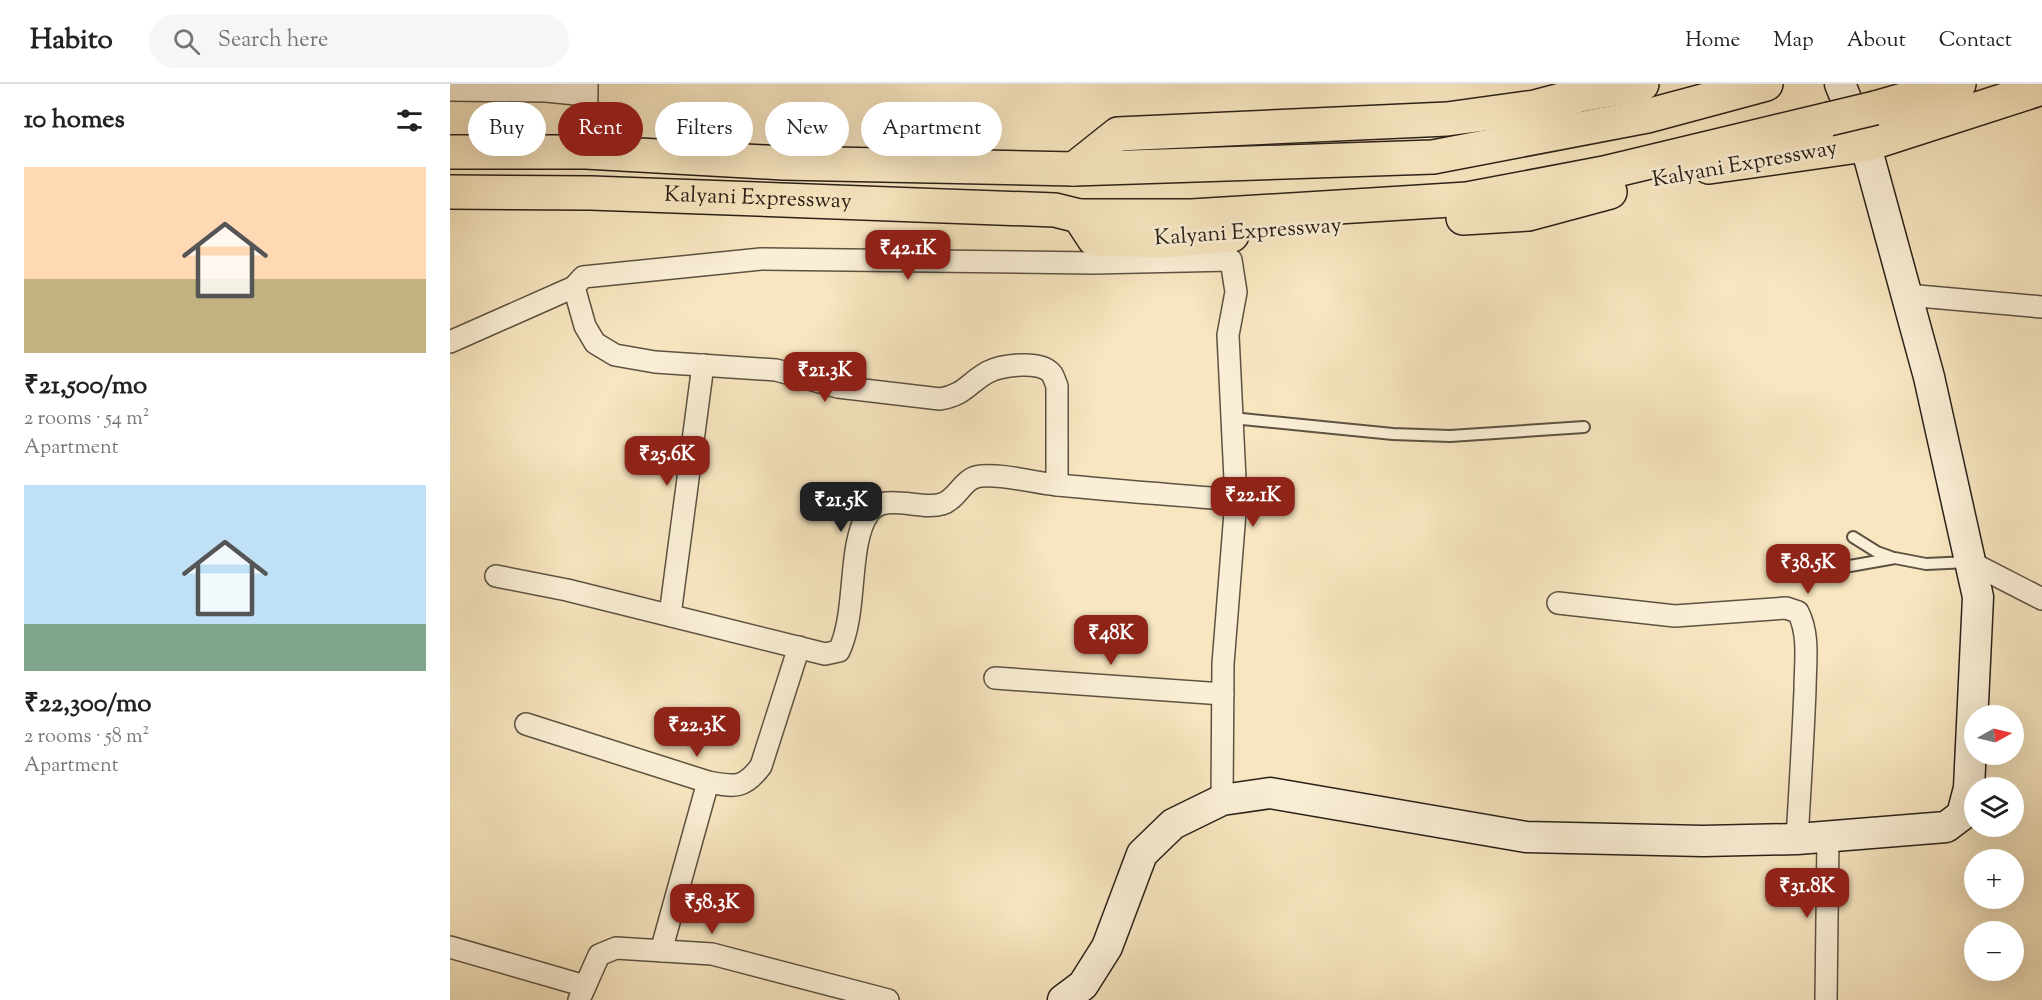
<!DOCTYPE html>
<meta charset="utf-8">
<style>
body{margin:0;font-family:"Sorts Mill Goudy",serif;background:#f6f6f6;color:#222;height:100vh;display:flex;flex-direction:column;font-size:22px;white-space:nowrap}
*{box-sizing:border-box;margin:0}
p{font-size:20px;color:#767676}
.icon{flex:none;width:33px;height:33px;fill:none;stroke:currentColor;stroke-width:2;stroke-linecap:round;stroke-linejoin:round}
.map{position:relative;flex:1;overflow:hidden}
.side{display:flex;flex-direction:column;background:#fff;width:450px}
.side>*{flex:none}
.top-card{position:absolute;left:18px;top:18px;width:570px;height:54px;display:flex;gap:12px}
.needle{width:39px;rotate:82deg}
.controls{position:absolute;left:1514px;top:621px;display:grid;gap:12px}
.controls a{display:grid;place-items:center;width:60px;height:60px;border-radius:50%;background:#fff;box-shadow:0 6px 24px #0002;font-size:30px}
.price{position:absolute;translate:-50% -51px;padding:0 14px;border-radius:12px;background:#8f2418;color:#fff;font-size:20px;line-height:39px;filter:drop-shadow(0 2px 3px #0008)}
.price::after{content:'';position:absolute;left:50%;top:36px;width:18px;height:14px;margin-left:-9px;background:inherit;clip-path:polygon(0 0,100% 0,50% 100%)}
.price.active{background:#222;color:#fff}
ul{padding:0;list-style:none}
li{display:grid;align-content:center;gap:12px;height:318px;padding:0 24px}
li span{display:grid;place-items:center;height:186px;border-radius:0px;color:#555}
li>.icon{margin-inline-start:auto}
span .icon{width:108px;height:108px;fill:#fffc;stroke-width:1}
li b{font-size:26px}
h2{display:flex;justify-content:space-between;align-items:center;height:72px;padding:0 24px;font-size:26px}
.chip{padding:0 21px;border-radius:27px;background:#fff;box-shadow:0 6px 24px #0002;font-size:21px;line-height:54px}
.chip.active{background:#8f2418;color:#fff}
header{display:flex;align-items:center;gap:36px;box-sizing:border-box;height:84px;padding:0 30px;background:#fff;border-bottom:2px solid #e0e0e0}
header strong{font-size:28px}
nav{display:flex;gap:33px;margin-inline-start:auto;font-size:21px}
.search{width:420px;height:54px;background:#f6f6f6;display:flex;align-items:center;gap:15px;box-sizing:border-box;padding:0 21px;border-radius:33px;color:#767676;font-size:22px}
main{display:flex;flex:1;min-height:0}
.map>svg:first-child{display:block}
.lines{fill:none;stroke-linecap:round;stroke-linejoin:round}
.lane-casing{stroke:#5d5242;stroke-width:14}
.street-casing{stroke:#5d5242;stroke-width:24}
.secondary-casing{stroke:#2a2018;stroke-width:33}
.highway-casing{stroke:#2a2018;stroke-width:36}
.lane{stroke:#faefd6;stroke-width:10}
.street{stroke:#faefd6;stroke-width:21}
.secondary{stroke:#faefd6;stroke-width:30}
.highway{stroke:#f7e6c0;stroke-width:33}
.highway-bridge-casing{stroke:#2a2018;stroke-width:36;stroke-linecap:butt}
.highway-bridge{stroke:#f7e6c0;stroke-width:33}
.labels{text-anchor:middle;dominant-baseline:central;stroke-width:5;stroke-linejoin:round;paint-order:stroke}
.street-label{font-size:22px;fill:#2a2018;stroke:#faefd6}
</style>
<header>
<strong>Habito</strong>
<div class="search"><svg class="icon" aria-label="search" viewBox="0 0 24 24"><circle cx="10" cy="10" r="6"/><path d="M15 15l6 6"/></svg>Search here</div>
<nav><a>Home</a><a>Map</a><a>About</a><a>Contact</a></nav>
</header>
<main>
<section class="side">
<h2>10 homes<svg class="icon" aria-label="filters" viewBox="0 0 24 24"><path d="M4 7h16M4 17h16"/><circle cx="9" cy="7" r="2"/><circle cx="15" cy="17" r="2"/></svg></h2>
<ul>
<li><span style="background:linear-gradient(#ffd9b3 60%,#c2b280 0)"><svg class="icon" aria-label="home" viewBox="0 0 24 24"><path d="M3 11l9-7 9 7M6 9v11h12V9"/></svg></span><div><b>₹21,500/mo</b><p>2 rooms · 54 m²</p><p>Apartment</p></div></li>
<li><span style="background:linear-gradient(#bfe0f5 75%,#7fa58c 0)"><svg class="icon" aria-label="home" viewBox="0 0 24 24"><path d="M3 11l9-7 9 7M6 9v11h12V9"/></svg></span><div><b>₹22,300/mo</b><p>2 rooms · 58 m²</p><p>Apartment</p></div></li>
</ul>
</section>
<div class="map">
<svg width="1592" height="916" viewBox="0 0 1592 916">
<rect width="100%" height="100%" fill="#f7e6c0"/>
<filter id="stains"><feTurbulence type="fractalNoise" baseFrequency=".00333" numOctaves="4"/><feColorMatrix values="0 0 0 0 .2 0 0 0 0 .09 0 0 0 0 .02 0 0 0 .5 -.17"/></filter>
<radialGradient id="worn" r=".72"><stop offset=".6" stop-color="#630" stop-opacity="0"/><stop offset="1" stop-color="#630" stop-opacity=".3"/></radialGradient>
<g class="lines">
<defs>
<g id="lane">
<path d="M782 334 943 350 1000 352 1134 343"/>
<path d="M1403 453 1427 468 1441 473"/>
<path d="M1383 485 1445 474 1476 480 1519 478"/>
</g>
<g id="street">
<path d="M0 6 96 7 136 11"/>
<path d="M136 68 137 0"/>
<path d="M124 203 135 242 145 259 165 271 205 278 326 286 388 303 490 315C515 311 518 299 538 288 552 281 590 276 601 289 604 292 605 298 607 302V401"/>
<path d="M1457 211 1592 223"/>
<path d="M0 258 124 203 133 193 311 175 643 179 781 176 786 208 778 251 786 416 773 580 772 716"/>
<path d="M1520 478 1592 515"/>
<path d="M46 492 117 506 375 570 389 567C408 527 397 462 418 430 433 407 470 427 492 420 508 415 513 393 531 392 556 390 584 399 608 401 668 407 727 411 786 416"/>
<path d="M1108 519 1225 532 1336 524 1348 528C1360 551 1355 580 1355 606 1353 656 1350 705 1347 755"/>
<path d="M220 531 253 281"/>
<path d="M545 594 773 610"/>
<path d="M76 640 258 698C285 703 294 705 311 682L349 563"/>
<path d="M0 863 135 902"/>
<path d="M211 867 258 698"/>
<path d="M129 916 149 871 166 864 262 870 438 916"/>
<path d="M1376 916 1378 754"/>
</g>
<path id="secondary" d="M613 916 633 901 657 863 692 770 723 740 772 716 820 709 1076 753 1253 757 1347 755 1496 743 1512 731 1519 704 1528 513 1479 293 1417 66 1390 0"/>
<g id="highway">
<path d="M1425 24 1509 0"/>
<path d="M0 68H136L333 79 624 85 983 73 1197 32 1316 0"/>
<path d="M1259 83 1415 61 1592 4"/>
<path d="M624 85 668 50 997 35 1085 23 1130 11 1192 0"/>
<path id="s1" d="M0 108 141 109 605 126 629 132H742L1017 115 1154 89 1379 35"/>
<path d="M629 132 644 155 714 157 782 151"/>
<path d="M1013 134 1078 130 1160 108"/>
</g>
</defs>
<use href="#lane" class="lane-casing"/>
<use href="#street" class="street-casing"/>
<use href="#secondary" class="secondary-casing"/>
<use href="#highway" class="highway-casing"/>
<use href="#lane" class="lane"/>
<use href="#street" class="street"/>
<use href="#secondary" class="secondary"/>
<use href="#highway" class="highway"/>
<defs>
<path id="highway-bridge" d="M1379 35 1425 24"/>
</defs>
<use href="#highway-bridge" class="highway-bridge-casing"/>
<use href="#highway-bridge" class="highway-bridge"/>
</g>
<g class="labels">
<g class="street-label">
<text transform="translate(1295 81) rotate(-10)">Kalyani Expressway</text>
<text stroke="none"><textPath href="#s1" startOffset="308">Kalyani Expressway</textPath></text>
<text transform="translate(798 149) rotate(-4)">Kalyani Expressway</text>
</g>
</g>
<rect width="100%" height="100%" filter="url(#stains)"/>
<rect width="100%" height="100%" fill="url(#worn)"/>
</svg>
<div class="controls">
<a><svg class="needle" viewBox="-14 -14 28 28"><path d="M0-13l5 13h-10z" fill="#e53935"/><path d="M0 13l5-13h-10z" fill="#767676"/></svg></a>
<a><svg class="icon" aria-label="layers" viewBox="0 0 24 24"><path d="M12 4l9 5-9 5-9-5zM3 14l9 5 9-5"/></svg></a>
<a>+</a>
<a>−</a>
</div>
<b class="price" style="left:458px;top:197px">₹42.1K</b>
<b class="price" style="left:375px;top:319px">₹21.3K</b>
<b class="price" style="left:217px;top:403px">₹25.6K</b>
<b class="price" style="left:803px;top:444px">₹22.1K</b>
<b class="price active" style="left:391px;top:449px">₹21.5K</b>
<b class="price" style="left:1358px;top:511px">₹38.5K</b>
<b class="price" style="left:661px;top:582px">₹48K</b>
<b class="price" style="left:247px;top:674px">₹22.3K</b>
<b class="price" style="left:1357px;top:835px">₹31.8K</b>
<b class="price" style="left:262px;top:851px">₹58.3K</b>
<div class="top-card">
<a class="chip">Buy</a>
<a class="chip active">Rent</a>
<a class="chip">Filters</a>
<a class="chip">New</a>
<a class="chip">Apartment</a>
</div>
</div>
</main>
